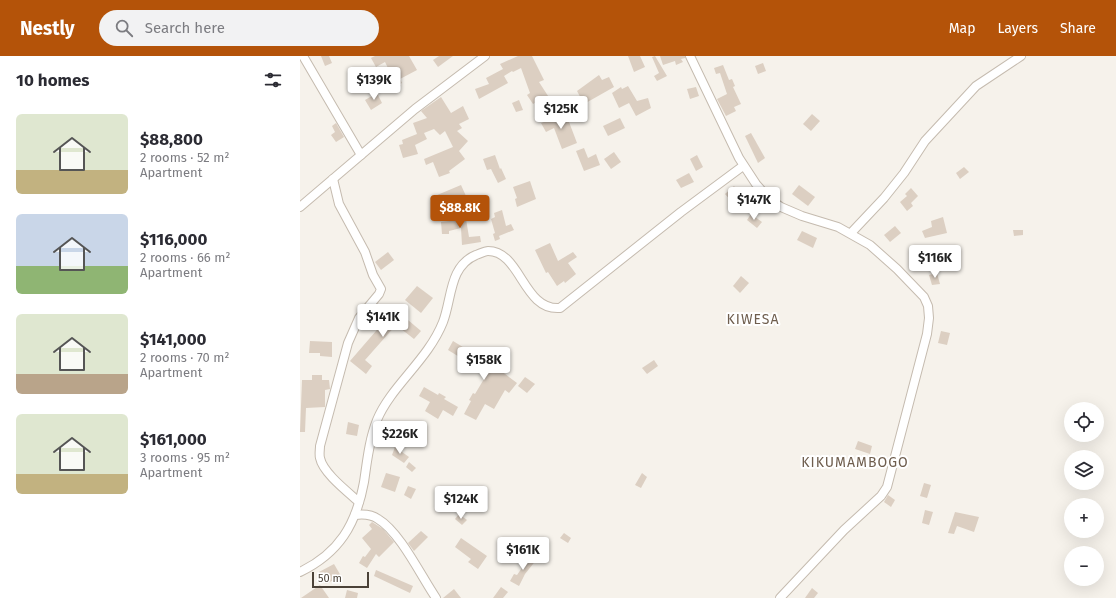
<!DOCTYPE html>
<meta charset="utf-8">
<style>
body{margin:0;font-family:"Fira Sans",sans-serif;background:#f2f2f3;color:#2b2b33;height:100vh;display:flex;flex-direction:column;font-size:15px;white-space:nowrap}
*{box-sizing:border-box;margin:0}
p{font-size:13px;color:#7c7c81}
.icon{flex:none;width:22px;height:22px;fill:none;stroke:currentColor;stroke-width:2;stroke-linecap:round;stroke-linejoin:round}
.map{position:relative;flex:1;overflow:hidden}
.sheet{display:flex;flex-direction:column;background:#fff;width:300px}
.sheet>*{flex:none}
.fabs{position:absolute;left:764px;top:346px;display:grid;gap:8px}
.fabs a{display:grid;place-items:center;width:40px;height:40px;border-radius:50%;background:#fff;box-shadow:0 4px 16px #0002;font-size:20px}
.scale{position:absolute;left:12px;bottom:10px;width:57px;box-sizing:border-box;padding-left:4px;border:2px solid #4b4238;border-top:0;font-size:11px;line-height:14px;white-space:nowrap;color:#4b4238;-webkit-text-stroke:3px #fff;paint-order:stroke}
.price{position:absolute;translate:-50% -34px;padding:0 9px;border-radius:4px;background:#fff;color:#222;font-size:13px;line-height:26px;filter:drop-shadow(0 1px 2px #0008)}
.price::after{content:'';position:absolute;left:50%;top:24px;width:12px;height:9px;margin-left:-6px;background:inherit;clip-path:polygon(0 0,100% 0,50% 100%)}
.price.current{background:#b45309;color:#fff}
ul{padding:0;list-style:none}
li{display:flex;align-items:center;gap:12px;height:100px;padding:0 16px}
li span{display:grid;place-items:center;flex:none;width:112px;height:80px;border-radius:6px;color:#555}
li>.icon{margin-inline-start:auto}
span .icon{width:48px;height:48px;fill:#fffc;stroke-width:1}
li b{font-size:17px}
h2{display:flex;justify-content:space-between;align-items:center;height:48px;padding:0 16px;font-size:17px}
header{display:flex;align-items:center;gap:24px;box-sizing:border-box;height:56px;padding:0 20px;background:#b45309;color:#fff}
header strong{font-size:19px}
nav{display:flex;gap:22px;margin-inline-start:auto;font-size:14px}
.search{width:280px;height:36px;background:#f2f2f3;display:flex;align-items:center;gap:10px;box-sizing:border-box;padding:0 14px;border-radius:22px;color:#7c7c81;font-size:15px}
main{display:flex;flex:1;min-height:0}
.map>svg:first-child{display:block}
.building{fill:#dccfc2}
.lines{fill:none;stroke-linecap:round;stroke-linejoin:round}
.street-casing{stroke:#c5bbaf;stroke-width:10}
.street{stroke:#fff;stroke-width:8}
.labels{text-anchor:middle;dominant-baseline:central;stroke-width:4;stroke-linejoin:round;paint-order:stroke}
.quarter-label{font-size:14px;letter-spacing:1px;fill:#6f5e4e;stroke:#fff}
</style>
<header>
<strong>Nestly</strong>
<div class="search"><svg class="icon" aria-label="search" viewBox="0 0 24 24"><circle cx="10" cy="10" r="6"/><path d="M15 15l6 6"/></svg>Search here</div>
<nav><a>Map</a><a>Layers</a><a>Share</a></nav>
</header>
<main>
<section class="sheet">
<h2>10 homes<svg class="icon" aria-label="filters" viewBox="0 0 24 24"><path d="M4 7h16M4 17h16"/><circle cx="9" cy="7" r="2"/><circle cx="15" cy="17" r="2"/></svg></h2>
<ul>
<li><span style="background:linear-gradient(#dfe7d0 70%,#c2b280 0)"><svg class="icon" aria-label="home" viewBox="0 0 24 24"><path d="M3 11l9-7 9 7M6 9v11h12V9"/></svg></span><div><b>$88,800</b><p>2 rooms · 52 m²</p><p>Apartment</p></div></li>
<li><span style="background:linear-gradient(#c9d6e8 65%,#8fb573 0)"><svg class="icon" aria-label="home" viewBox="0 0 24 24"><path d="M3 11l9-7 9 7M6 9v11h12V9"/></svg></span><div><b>$116,000</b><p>2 rooms · 66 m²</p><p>Apartment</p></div></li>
<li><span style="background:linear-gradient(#dfe7d0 75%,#b9a48a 0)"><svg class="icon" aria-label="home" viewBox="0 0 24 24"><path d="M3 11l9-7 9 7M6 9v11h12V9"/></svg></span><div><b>$141,000</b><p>2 rooms · 70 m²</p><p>Apartment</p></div></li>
<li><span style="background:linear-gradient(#dfe7d0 75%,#c2b280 0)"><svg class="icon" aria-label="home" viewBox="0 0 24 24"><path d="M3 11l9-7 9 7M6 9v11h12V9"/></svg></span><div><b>$161,000</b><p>3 rooms · 95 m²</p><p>Apartment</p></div></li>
</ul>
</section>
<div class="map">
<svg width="816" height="542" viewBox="0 0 816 542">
<rect width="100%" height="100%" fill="#f6f2eb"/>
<g class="building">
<path d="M21 0H29L32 7 25 10Z"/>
<path d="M75 0H109L117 14 100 23 102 27 100 28 101 30 84 37 77 26 91 18 85 6 76 11 71 2Z"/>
<path d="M139 0H153L138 11 133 4Z"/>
<path d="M218 0H232L244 24 239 26 250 43 244 46 243 42 233 48 227 39 230 37 221 12 213 16 212 15 204 20 208 27 179 43 175 33 189 28 186 22 203 13 200 8Z"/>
<path d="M328 0H340L345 11 334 16Z"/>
<path d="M355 0 367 20 357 25 354 20 359 17 352 1Z"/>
<path d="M360 0H385V2L381 3 383 6 376 9 375 5 363 9Z"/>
<path d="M463 7 466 15 458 18 455 10Z"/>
<path d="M423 9 429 24 432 23 435 30 433 31 441 48 434 51 436 55 426 60 417 43 427 38 420 17 416 18 414 12Z"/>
<path d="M299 19 302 24 309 21 314 31 284 48 277 35Z"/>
<path d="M328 30 337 45 348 42 351 52 336 60 329 47 319 52 312 37 321 31 322 33Z"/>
<path d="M396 31 399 40 390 43 387 33Z"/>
<path d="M77 37 82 47 71 54 65 44Z"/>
<path d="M141 41 151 57 163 50 169 63 159 68 162 72 157 75 168 85 159 95 165 103 149 115 150 117 139 121 133 106 126 109 124 103 153 91 145 75 140 79 134 73 124 77 127 83 115 89 118 98 103 102 99 89 103 88 102 84 117 78 113 67 127 62 121 55Z"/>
<path d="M219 44 223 54 216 56 212 47Z"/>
<path d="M266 58 277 87 262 93 254 72 246 76 241 67Z"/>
<path d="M512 58 520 65 511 75 503 68Z"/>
<path d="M320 62 325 72 308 80 303 70Z"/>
<path d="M36 67 44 81 36 86 31 79 35 76 32 70Z"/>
<path d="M451 77 465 102 458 107 445 80Z"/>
<path d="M284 92 288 102 296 98 300 109 284 115 276 95Z"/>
<path d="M314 96 321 106 311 113 304 103Z"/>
<path d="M195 99 200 113 201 112 206 123 198 127 191 113 187 114 183 103Z"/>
<path d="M397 99 403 111 396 115 390 103Z"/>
<path d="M664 111 669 116 660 123 656 117Z"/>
<path d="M389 117 394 126 381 132 376 124Z"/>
<path d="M230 125 236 143 217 151 215 143 217 142 213 131Z"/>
<path d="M161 129 166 140 146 149 147 151 135 154 130 142Z"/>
<path d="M499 129 515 141 508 150 492 138Z"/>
<path d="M434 130 443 141 434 148 425 138Z"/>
<path d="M611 132 618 140 611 147 613 150 607 155 600 146 607 140 605 138Z"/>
<path d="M202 154 206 170 211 168 214 174 199 180 200 183 195 185 193 178 195 177 191 163 195 161 194 157Z"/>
<path d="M165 157 169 181 180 180 181 186 162 189 161 172 149 175V178H142L141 166 158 164 156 159Z"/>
<path d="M451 158 462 166 457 172 447 164Z"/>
<path d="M643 161 647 177 625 182 622 175 632 171 631 165Z"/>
<path d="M595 170 601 177 590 186 584 179Z"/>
<path d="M713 174H723V179L714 180Z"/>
<path d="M502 175 517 182 513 192 497 184Z"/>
<path d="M250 187 258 205 273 196 277 201 268 207 276 218 265 227 264 225 257 230 248 216 246 217 235 194Z"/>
<path d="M88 196 94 204 81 214 75 206Z"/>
<path d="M637 217 640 228 632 229 629 219Z"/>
<path d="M441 220 449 227 440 237 433 230Z"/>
<path d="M117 230 133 242 121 257 105 244Z"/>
<path d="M95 253 121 275 114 283 96 269 65 304 72 310 66 318 50 305Z"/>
<path d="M641 275 650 277 647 289 638 287Z"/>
<path d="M10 285 32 286V301L20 300V297H9Z"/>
<path d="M153 285 189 307 193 302 199 306 196 311 217 327 209 337 205 334 194 353 185 348 176 364 164 358 171 345 169 344 173 337 175 338 187 318 167 306 165 308 159 304 161 302 148 294Z"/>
<path d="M354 304 358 310 347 318 342 312Z"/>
<path d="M12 319H22V324H29L30 333 25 334V351L6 352 5 376H0L2 324H12Z"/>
<path d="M225 321 235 328 227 337 218 330Z"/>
<path d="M124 331 138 339 139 337 146 341 144 343 158 351 153 360 143 354 138 363 125 355 130 346 119 340Z"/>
<path d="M48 366 59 369 57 380 46 378Z"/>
<path d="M558 385 572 390 570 398 555 393Z"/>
<path d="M95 391 109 401 104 407 92 399Z"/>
<path d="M109 406 116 412 112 416 106 411Z"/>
<path d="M86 417 100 421 95 436 81 431Z"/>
<path d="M342 417 347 421 341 432 335 429Z"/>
<path d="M624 427 631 429 627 442 620 440Z"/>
<path d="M108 430 116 433 111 443 104 439Z"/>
<path d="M588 439 595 444 591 451 584 446Z"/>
<path d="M625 454 633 456 629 469 622 467Z"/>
<path d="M655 456 679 461 674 476 657 470 654 478 648 477Z"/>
<path d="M159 458 167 464 162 469 155 463Z"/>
<path d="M72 466 83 473 94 486 79 501 76 498 67 512 59 507 63 500 65 501 71 493 62 482 72 473 69 469Z"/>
<path d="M121 475 128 481 114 495 108 487Z"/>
<path d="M264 477 271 482 268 487 260 482Z"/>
<path d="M161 482 187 500 178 513 168 506 171 503 155 491Z"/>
<path d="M231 499 237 503 225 518 219 530 210 525 214 518 217 519Z"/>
<path d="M34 508 41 520 26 528 19 516Z"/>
<path d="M76 514 113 530 110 537 74 520Z"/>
<path d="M20 529 29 542H1Z"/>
<path d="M201 531 208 536 203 542H193Z"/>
<path d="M512 532 518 537 514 542H505Z"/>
<path d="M154 533 161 542H143Z"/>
<path d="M47 534 58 537 57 542H45Z"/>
</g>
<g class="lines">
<defs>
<g id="street">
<path d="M3 0 61 99"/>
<path d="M390 0 439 102 456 128 469 143 481 151 502 160 538 171 570 189 597 213 624 241 628 250 629 262 627 278 587 431 581 440 544 474 480 542"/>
<path d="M33 123 39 148 65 196 73 219 81 233 79 238 59 262 48 287 20 390C20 394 19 398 20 402 23 417 48 436 59 446"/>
<path d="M0 151 115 53 185 0"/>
<path d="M551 177 584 142 604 117 625 85 676 30 721 0"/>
<path d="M55 459C63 458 71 458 78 463 100 476 121 520 136 542"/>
<path d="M0 516C39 497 56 469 64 426 67 406 69 384 77 364 91 330 128 304 143 266 152 243 149 210 176 199 180 198 184 195 188 195 221 195 223 255 260 252L381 156 443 110"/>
</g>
</defs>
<use href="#street" class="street-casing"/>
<use href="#street" class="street"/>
</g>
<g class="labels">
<g class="quarter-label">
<text x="453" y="263">KIWESA</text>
<text x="555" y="406">KIKUMAMBOGO</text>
</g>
</g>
</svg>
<div class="fabs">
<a><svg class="icon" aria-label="locate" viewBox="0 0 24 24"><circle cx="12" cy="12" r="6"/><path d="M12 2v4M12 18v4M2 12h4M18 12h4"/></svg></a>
<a><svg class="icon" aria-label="layers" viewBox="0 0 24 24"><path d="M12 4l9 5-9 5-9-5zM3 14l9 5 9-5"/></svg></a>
<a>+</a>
<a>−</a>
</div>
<div class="scale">50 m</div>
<b class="price" style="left:74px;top:45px">$139K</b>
<b class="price" style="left:261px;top:74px">$125K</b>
<b class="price" style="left:454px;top:165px">$147K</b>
<b class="price current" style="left:160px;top:173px">$88.8K</b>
<b class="price" style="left:635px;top:223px">$116K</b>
<b class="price" style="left:83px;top:282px">$141K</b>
<b class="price" style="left:184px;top:325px">$158K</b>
<b class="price" style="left:100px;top:399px">$226K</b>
<b class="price" style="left:161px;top:464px">$124K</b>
<b class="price" style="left:223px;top:515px">$161K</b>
</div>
</main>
